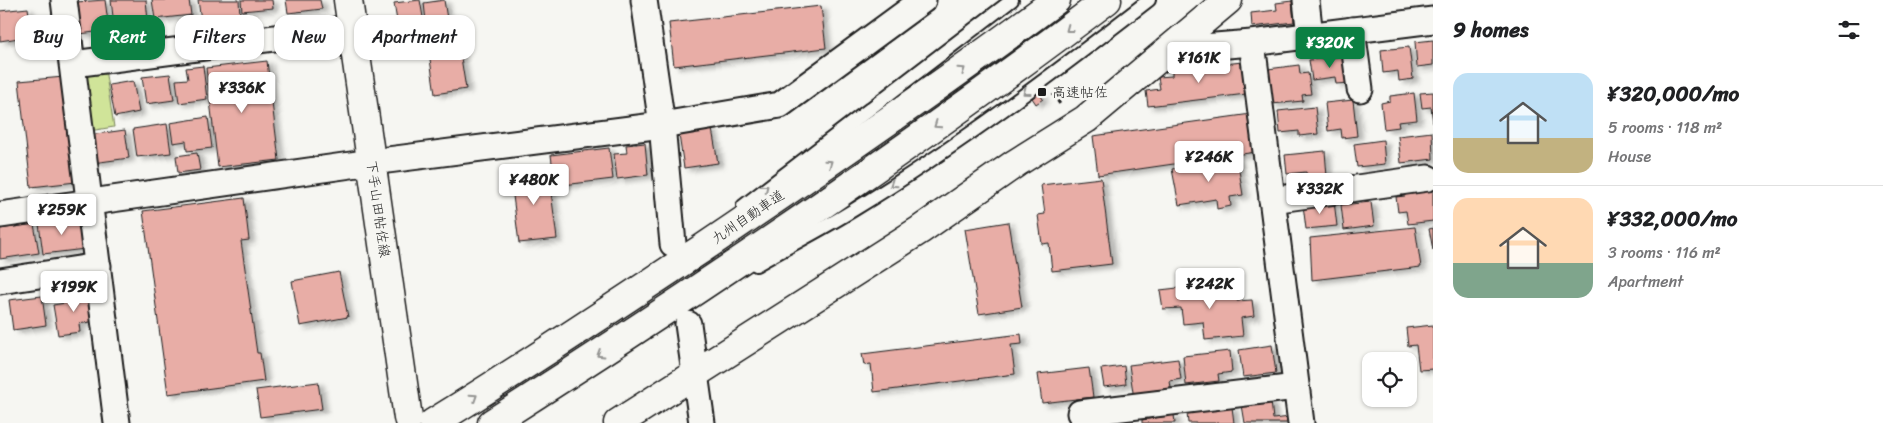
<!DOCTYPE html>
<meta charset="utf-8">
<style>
body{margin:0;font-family:Sriracha,"Klee One",sans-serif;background:#f6f6f6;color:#202124;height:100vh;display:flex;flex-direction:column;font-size:19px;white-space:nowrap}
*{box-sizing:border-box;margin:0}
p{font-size:16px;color:#757577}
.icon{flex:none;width:28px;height:28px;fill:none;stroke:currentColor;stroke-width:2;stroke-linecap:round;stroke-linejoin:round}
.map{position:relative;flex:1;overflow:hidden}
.details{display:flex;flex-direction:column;background:#fff;width:450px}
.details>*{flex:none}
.guide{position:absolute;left:15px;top:15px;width:475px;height:45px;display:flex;gap:10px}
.fabs{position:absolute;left:1362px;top:352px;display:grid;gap:10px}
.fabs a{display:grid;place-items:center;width:55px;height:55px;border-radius:10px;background:#fff;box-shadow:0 1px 4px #0004;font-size:25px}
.price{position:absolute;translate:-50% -42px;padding:0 11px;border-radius:5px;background:#fff;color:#222;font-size:16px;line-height:32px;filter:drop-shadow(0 1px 2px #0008)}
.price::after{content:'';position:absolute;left:50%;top:30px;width:15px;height:11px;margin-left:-8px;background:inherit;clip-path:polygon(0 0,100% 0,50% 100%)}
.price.current{background:#0b8043;color:#fff}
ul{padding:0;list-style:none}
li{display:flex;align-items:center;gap:15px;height:125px;padding:0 20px}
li+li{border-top:1px solid #e0e0e0}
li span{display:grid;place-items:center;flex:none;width:140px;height:100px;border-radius:15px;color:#555}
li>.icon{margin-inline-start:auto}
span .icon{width:60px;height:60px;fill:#fffc;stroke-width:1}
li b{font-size:21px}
h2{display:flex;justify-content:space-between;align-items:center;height:60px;padding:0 20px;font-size:21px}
.tag{padding:0 18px;border-radius:15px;background:#fff;box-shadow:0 1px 4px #0004;font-size:18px;line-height:45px}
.tag.current{background:#0b8043;color:#fff}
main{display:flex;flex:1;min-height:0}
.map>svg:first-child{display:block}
.green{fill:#d0e499;stroke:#76805a}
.building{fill:#e8ada6;stroke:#1c1c1c;filter:url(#shadow)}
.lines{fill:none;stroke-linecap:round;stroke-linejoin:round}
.service-casing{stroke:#1c1c1c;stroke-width:16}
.minor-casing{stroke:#1c1c1c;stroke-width:29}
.tertiary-casing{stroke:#1c1c1c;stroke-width:31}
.secondary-casing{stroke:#1c1c1c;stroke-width:31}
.motorway-casing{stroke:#1c1c1c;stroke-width:31}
.path{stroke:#1c1c1c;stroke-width:3;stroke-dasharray:4 4;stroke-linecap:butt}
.service{stroke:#f6f6f2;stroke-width:12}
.minor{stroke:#f6f6f2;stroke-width:25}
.tertiary{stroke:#f6f6f2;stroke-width:28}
.secondary{stroke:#f6f6f2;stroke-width:28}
.motorway{stroke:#f6f6f2;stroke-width:28}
.oneway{stroke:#949492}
.poi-dot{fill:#1c1c1c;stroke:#f6f6f2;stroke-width:2}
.labels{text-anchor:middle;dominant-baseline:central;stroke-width:5;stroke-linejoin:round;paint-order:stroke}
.poi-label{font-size:14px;fill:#1c1c1c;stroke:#f6f6f2;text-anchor:start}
.street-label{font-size:14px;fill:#1c1c1c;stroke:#f6f6f2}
</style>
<main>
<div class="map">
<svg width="1433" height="423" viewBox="0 0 1433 423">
<defs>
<filter id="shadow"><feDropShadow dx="5.5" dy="3" stdDeviation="2.5" flood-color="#0004"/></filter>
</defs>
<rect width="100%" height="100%" fill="#f6f6f2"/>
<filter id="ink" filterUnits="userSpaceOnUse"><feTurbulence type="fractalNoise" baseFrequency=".02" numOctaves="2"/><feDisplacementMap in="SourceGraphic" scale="10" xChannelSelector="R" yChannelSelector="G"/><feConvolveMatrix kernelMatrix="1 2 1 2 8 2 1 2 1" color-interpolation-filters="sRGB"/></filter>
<g filter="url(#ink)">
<path class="green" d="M105 69 114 127 89 131 81 84 93 70Z"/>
<g class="building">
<path d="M105 0 109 30 80 34 76 2Z"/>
<path d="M111 0H146L148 21 114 25Z"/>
<path d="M152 0H189L191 15 155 19Z"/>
<path d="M198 0H239L240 15 201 20Z"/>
<path d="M241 0H272L273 8 242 11Z"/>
<path d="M286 0H320L322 9 288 13Z"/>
<path d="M420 0 424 23 398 27 394 3Z"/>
<path d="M444 0 447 19 426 22 424 3Z"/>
<path d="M1292 1 1294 22 1252 27 1251 13 1277 10 1276 3Z"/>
<path d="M821 6 826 48 674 66 669 23Z"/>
<path d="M28 8 31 28 24 29 25 37 0 41V11Z"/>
<path d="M455 20 466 89 435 94 425 24Z"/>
<path d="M1433 40V65L1417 67 1415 42Z"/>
<path d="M1409 47 1413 79 1399 81 1398 71 1383 73 1381 50Z"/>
<path d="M1346 56 1349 83 1336 84 1335 77 1312 80 1309 60Z"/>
<path d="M267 61 279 160 218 167 206 68Z"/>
<path d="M1242 62 1246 94 1148 106 1146 91 1160 89 1158 77 1172 76V70Z"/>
<path d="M1299 65 1300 74 1308 73 1311 94 1302 95 1303 101 1272 104 1268 69Z"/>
<path d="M203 66 207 99 179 103 176 80 188 79 186 68Z"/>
<path d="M170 74 174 100 146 104 142 77Z"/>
<path d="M64 77 76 182 31 187 19 81Z"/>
<path d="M133 81 139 112 115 117 109 85Z"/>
<path d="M1433 92V123L1431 107 1422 108 1420 93Z"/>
<path d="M1039 93 1043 99 1036 104 1032 98Z"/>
<path d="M1414 93 1417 120 1398 122 1399 127 1384 129 1381 103 1390 101V96Z"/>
<path d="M1353 100 1357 136 1342 138 1341 129 1328 131 1325 103Z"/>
<path d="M1315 107 1318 134 1299 136V131L1280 133 1278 111Z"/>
<path d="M1251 114 1256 152 1098 175 1093 136Z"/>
<path d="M208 117 212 148 187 151 186 141 173 143 170 123Z"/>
<path d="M167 124 171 153 137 157 133 129Z"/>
<path d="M712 129 718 163 684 168 679 135Z"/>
<path d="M125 130 129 158 93 163 89 135Z"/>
<path d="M1432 132 1433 159 1401 163 1398 136Z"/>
<path d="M1383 140 1385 164 1357 167 1354 144Z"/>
<path d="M645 143 648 175 617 179 614 154 627 153 626 145Z"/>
<path d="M609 148 613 179 555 186 551 155Z"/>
<path d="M1325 151 1327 177 1307 179 1306 172 1287 174 1285 155Z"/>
<path d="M197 153 200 170 178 173 176 156Z"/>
<path d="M1237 158 1243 195 1230 197 1231 206 1217 209 1216 199 1179 205 1172 169Z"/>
<path d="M548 168 557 239 519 243 510 172Z"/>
<path d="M1101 178 1112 264 1052 271 1049 243 1042 244 1038 215 1045 214 1041 185Z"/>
<path d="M1433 188V221L1408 224 1406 211 1398 212 1396 197 1405 196 1404 191Z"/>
<path d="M244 198 249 240 241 241 257 353H260L264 381 168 394 143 211Z"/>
<path d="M1334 201 1337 226 1306 229 1303 205Z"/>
<path d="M1371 202 1374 226 1344 230 1341 205Z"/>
<path d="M80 218 85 249 43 254 39 224Z"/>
<path d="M1008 222 1022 307 979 314 965 229Z"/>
<path d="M34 224 39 253 0 259V229Z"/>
<path d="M1415 227 1421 267 1312 280 1310 238Z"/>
<path d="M1433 228V250L1429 229Z"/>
<path d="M339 272 348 317 300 326 292 281Z"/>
<path d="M1204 285 1206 297 1220 296 1219 287 1228 286 1229 295 1235 294 1237 301 1252 300 1254 316 1241 318 1243 336 1205 340 1203 322 1183 324 1181 308 1163 309 1160 290Z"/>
<path d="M91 292 95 321 79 324 80 332 58 335 53 305 65 303 63 296Z"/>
<path d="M42 296 46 325 13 330 9 300Z"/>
<path d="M1433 325V369L1419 370 1416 345 1408 346 1406 328Z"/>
<path d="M1021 334 1022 344 1011 345 1015 374 874 392 871 364 864 365 862 354Z"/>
<path d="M1272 345 1276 373 1243 377 1239 350Z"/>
<path d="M1230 351 1232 372 1218 374 1219 381 1186 385 1183 356Z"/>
<path d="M1178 359 1181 379 1170 381 1171 388 1151 391 1152 397 1134 399 1129 365Z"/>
<path d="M1124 366 1126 384 1104 387 1101 369Z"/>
<path d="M1089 368 1093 397 1042 403 1038 374Z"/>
<path d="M318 382 322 409 260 417 256 390Z"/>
<path d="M1271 401 1273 419 1290 417 1291 423H1245L1242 405Z"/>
<path d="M1232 407 1234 423H1188L1187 413Z"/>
<path d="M1174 415 1175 423H1142V420Z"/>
</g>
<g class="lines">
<defs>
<g id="service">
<path d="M743 206 1012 0"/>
<path d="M756 265C789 246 823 229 855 209 957 147 1055 73 1149 0"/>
</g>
<g id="minor">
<path d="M64 0 117 423"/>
<path d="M644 0 662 125 673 244"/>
<path d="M1306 0 1310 36"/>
<path d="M1352 30 1360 89"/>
<path d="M1252 43 1301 423"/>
<path d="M1167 50 1252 43 1433 20"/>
<path d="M73 64 352 28"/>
<path d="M1272 200 1428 178"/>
<path d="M0 215 372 162 662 125 780 105 923 0"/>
<path d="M0 281 98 266"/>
<path d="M688 324 702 423"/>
<path d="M1080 413 1296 387"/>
</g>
<path id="tertiary" d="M618 423 920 230 1016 163 1086 119 1228 0"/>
<path id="secondary" d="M348 0 408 418"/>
<g id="motorway">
<path d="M433 423C523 368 612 308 700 250 820 169 940 87 1056 0"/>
<path d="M492 423C702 289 909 150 1107 0"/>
</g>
</defs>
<use href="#service" class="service-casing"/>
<use href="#minor" class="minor-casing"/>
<use href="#tertiary" class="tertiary-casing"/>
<use href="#secondary" class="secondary-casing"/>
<use href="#motorway" class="motorway-casing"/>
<path class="path" d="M1053 94 1062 107"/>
<use href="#service" class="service"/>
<use href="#minor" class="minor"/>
<use href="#tertiary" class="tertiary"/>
<use href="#secondary" class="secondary"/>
<use href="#motorway" class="motorway"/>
</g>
<defs><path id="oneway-chevron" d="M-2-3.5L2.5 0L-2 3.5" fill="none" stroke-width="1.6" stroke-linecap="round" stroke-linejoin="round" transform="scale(1.25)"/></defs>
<g class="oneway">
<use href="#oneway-chevron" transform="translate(1069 29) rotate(143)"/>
<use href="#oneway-chevron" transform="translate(962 70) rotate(-35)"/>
<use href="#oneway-chevron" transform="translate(1026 92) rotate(144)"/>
<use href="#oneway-chevron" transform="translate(937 125) rotate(145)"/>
<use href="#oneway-chevron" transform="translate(829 163) rotate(-35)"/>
<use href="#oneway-chevron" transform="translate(893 184) rotate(146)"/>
<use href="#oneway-chevron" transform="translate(765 188) rotate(-38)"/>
<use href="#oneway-chevron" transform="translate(600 354) rotate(148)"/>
<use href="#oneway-chevron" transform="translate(474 397) rotate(-33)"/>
</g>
</g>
<rect class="poi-dot" x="1037" y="87" width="10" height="10" rx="2.5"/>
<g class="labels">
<g class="poi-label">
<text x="1052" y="92">高速帖佐</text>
</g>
<g class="street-label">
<text transform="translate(378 209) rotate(82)">下手山田帖佐線</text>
<text transform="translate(748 217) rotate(-34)">九州自動車道</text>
</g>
</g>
</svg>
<div class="fabs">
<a><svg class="icon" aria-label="locate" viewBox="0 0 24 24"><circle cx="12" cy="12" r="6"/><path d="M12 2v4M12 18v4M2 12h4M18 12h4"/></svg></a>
</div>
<b class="price current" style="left:1330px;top:69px">¥320K</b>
<b class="price" style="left:1199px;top:84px">¥161K</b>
<b class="price" style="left:242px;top:114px">¥336K</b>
<b class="price" style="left:1209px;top:183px">¥246K</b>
<b class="price" style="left:534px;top:206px">¥480K</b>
<b class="price" style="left:1320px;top:215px">¥332K</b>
<b class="price" style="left:62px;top:236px">¥259K</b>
<b class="price" style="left:1210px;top:310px">¥242K</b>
<b class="price" style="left:74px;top:313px">¥199K</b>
<div class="guide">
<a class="tag">Buy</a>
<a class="tag current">Rent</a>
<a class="tag">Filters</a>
<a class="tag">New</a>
<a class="tag">Apartment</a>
</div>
</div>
<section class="details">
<h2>9 homes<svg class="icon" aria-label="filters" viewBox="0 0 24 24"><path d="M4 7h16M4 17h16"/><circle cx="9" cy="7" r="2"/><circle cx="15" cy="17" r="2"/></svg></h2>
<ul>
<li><span style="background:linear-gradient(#bfe0f5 65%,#c2b280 0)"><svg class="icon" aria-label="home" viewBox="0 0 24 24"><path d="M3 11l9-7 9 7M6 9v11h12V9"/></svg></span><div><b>¥320,000/mo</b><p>5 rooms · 118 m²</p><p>House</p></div></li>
<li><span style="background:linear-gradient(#ffd9b3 65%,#7fa58c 0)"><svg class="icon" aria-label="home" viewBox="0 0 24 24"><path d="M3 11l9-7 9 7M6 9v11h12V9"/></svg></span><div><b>¥332,000/mo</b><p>3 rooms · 116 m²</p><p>Apartment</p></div></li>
</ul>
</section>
</main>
